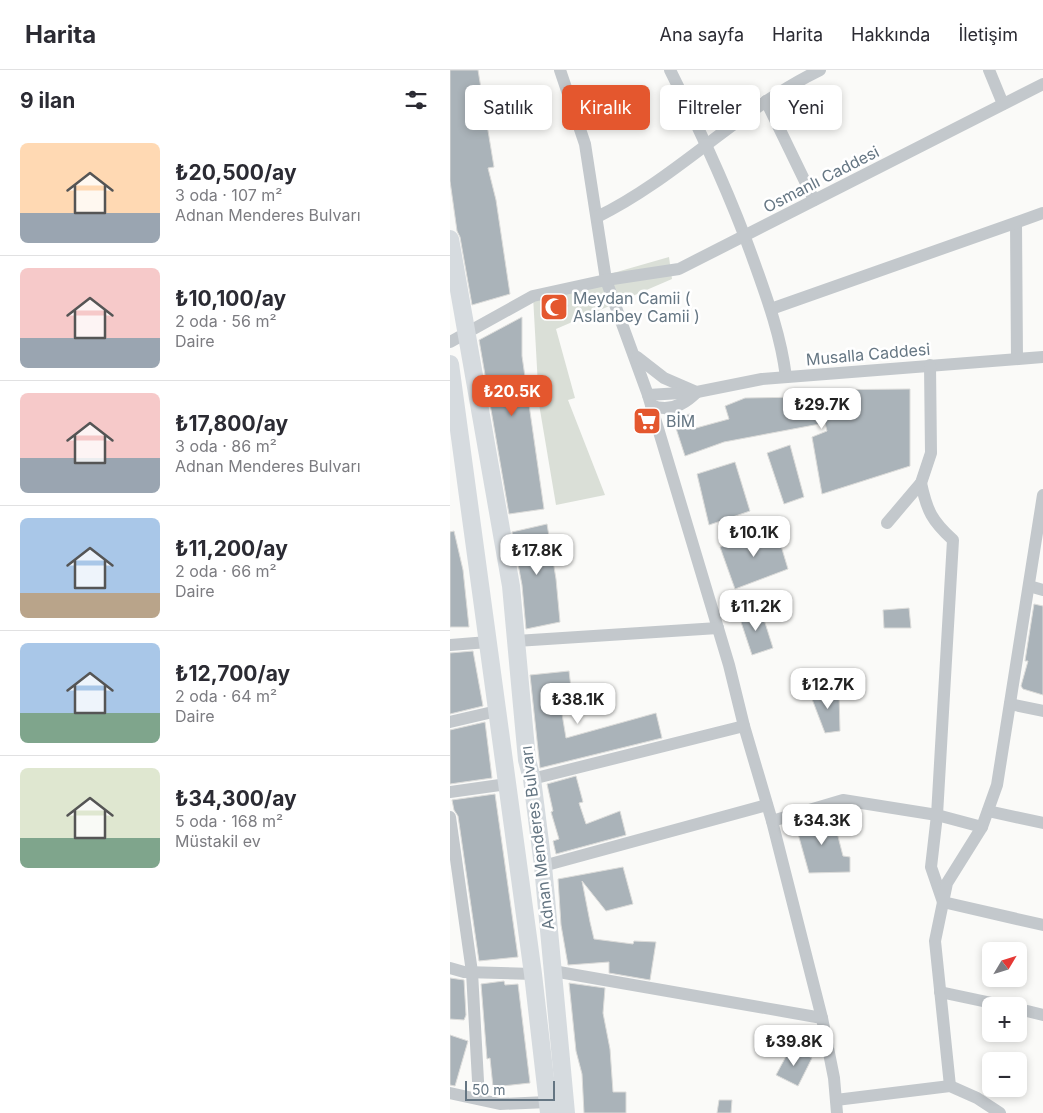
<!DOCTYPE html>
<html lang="tr">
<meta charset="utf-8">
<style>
body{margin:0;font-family:Inter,sans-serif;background:#f7f7f7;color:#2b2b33;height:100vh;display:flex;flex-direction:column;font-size:19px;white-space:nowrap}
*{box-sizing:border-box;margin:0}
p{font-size:16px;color:#7c7c81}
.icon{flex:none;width:28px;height:28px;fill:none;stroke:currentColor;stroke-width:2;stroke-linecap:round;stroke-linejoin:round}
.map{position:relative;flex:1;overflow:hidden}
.panel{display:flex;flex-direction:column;background:#fff;width:450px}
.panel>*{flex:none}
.hud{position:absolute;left:15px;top:15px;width:475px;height:45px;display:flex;gap:10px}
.needle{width:32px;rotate:52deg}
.buttons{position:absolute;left:532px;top:872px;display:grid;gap:10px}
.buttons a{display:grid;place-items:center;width:45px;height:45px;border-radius:8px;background:#fff;box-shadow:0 2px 8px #0003;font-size:25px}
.scale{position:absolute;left:15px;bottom:12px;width:90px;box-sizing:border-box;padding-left:5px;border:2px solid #657683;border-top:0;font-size:14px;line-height:18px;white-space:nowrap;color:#657683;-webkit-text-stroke:4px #fff;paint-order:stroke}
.price{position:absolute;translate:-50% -42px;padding:0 11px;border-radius:10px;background:#fff;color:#222;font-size:16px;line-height:32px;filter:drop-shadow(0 1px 2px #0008)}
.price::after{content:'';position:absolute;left:50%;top:30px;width:15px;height:11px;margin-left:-8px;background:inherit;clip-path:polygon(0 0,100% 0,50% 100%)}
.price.current{background:#e4572e;color:#fff}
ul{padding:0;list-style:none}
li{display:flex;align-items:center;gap:15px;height:125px;padding:0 20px}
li+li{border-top:1px solid #e1e1e2}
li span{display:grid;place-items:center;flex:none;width:140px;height:100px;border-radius:8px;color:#555}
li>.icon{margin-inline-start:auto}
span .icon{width:60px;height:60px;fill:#fffc;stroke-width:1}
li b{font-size:21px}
h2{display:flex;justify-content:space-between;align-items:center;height:60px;padding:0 20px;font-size:21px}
.chip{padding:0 18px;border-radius:8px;background:#fff;box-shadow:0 2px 8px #0003;font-size:18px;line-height:45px}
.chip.current{background:#e4572e;color:#fff}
header{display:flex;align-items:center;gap:30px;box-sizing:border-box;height:70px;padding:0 25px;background:#fff;border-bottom:1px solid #e1e1e2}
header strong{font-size:24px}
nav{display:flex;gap:28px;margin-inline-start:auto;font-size:18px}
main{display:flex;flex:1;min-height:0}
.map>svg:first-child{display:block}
.park{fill:#dadfd7}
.building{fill:#aab3b9;stroke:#dcdcda}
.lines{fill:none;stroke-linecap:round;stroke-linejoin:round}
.minor{stroke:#c3c8cc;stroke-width:12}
.secondary{stroke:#d6dbdf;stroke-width:18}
.labels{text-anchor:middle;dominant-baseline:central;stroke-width:5;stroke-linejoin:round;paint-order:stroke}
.street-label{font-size:16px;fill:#657683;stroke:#fff}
.poi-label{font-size:16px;fill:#657683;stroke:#fff;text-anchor:start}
</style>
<header>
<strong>Harita</strong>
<nav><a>Ana sayfa</a><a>Harita</a><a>Hakkında</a><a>İletişim</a></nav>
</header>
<main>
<section class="panel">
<h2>9 ilan<svg class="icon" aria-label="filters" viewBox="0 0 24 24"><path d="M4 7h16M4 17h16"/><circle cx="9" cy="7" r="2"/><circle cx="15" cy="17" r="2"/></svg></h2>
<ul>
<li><span style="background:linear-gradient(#ffd9b3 70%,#9aa5b1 0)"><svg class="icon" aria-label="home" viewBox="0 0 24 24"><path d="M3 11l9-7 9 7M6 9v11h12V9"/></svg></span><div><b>₺20,500/ay</b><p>3 oda · 107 m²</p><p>Adnan Menderes Bulvarı</p></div></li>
<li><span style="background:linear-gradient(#f6c9c9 70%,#9aa5b1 0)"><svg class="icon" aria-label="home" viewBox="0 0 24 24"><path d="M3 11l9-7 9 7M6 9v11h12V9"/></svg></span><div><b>₺10,100/ay</b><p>2 oda · 56 m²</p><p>Daire</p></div></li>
<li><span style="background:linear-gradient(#f6c9c9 65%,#9aa5b1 0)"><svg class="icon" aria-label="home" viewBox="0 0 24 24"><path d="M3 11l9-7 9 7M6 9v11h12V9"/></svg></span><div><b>₺17,800/ay</b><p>3 oda · 86 m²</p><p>Adnan Menderes Bulvarı</p></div></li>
<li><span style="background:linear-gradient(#a9c7e8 75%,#b9a48a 0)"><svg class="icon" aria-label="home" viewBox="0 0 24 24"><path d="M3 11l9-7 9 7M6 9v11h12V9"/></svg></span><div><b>₺11,200/ay</b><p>2 oda · 66 m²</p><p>Daire</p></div></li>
<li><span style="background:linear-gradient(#a9c7e8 70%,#7fa58c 0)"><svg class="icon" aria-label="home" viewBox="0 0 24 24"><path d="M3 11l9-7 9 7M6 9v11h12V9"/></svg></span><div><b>₺12,700/ay</b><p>2 oda · 64 m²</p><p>Daire</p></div></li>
<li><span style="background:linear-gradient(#dfe7d0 70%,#7fa58c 0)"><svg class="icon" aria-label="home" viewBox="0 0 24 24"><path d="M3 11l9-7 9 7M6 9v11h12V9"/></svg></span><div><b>₺34,300/ay</b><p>5 oda · 168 m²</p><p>Müstakil ev</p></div></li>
</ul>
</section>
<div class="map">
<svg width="593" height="1043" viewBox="0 0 593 1043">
<rect width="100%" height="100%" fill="#fafaf8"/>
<path class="park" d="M219 187 222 209 106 259 125 328 118 330 155 425 106 435 89 334 83 226Z"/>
<g class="building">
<path d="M0 0H28L44 97 38 98 46 130 60 224 22 235 10 167 7 161 0 111Z"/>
<path d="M113 228 119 236 101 251 90 239 101 230Z"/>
<path d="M72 247V286L94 439 59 444 29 270Z"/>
<path d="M460 319V396L372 424 362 367 377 361 375 353 274 372 235 386 223 349 243 343 246 358 279 349 275 336 295 328 355 327 354 320Z"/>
<path d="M340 375 354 427 334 434 317 383Z"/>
<path d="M285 392 300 441 259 455 247 404Z"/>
<path d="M97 454 106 509 110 552 76 559 72 515 62 462Z"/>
<path d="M326 459 338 499 285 519 270 477Z"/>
<path d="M4 461 13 500 19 557H0V462Z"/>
<path d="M584 534 593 536V625L573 619 571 616 578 591H575Z"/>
<path d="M459 538 461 558H434L433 540Z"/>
<path d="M311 540 323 578 302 585 289 546Z"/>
<path d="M23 581 33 636 0 644V583Z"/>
<path d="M119 601 124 643 112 644 116 668 206 643 212 668 90 698 80 605Z"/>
<path d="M363 621 389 624 390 661 375 663 362 629Z"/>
<path d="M35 652 42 708 0 714V660Z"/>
<path d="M126 706 133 732 129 733 136 754 170 741 176 765 106 784 103 771 109 769 101 742 103 741 97 714Z"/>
<path d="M45 724 68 887 29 891 8 746 4 740 2 730Z"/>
<path d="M382 743 393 786 400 787V802L359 803 345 753Z"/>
<path d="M173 797 183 834 156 841 132 811 140 852 144 869 183 874 184 871 206 872 200 910 159 903V892L118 895 111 855 108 809Z"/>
<path d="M0 908 14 910 16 945 14 950 0 949Z"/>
<path d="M54 911 55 915 68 914 80 1013 43 1017 40 988 37 989 31 914Z"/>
<path d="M119 913 155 918 153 943 160 979 163 1022H176V1043H134L132 1004 126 981Z"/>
<path d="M0 965 18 971 5 1016 0 1015Z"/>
<path d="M341 977 362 988 348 1016 326 1005Z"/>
<path d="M269 1030H282L281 1043H267Z"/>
</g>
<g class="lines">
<g class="minor">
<path d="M110 0 135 74 156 210 198 325 279 595 294 656 322 751 372 948 384 1008 387 1043"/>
<path d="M220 0C251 62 280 124 303 189 317 228 331 266 336 307"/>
<path d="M539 0 553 34"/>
<path d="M316 31 364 130"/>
<path d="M147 147C227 108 289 39 370 0"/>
<path d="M566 153 567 289"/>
<path d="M321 239 593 143"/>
<path d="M0 272 83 226 156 210 229 199 593 14"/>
<path d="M187 287 214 308 244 321"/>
<path d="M198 325 247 322 312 309 593 287"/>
<path d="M201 335C219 343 234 335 247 322"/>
<path d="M471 413C477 441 482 451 503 470L487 745 481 797 493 832 593 855"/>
<path d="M437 453 471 413 481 383 480 295"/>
<path d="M579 516 593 520"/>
<path d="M66 571 268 558"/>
<path d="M0 575 38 572"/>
<path d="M560 634 593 641"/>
<path d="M0 652 47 641"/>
<path d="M82 709 294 656"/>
<path d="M0 722 57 714"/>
<path d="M538 741 593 753"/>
<path d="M0 747 22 902 29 1029"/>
<path d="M322 751 393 730 487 745 532 757"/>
<path d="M93 796 317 735"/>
<path d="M0 898 14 902 83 904"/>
<path d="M103 901 372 948"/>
<path d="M490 922 556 936"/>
<path d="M569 939 593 945"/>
<path d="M500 1016 485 871 497 813 532 757 547 715 593 425"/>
<path d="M0 1023 50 1034 98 1032"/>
<path d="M386 1030 500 1016 527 1028 550 1043"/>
</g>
<g class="secondary">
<path d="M0 169 61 516 77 690 82 709 93 796 116 1043"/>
<path d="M0 294 83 904 99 1043"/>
</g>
</g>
<defs>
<symbol id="mosque-square" viewBox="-11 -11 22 22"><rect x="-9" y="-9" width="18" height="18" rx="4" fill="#e4572e" stroke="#fff"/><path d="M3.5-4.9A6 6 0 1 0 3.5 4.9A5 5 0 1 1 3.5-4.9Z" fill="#fff"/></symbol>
<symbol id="supermarket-square" viewBox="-11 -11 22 22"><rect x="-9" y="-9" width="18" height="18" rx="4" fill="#e4572e" stroke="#fff"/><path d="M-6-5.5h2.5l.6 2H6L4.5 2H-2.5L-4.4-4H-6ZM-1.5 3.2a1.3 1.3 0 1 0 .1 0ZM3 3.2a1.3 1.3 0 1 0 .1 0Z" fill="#fff"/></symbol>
</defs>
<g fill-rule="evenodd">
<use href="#mosque-square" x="88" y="221" width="32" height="32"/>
<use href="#supermarket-square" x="181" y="335" width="32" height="32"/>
</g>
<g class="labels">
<g class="street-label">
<text transform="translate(371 109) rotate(-27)">Osmanlı Caddesi</text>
<text transform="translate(418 284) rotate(-5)">Musalla Caddesi</text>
<text transform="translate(87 768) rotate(-97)">Adnan Menderes Bulvarı</text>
</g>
<g class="poi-label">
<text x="123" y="228">Meydan Camii (<tspan x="123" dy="18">Aslanbey Camii )</tspan></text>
<text x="216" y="351">BİM</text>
</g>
</g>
</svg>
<div class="buttons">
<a><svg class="needle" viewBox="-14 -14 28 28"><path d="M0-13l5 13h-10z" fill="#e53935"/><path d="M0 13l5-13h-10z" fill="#7c7c81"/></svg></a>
<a>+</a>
<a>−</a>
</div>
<div class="scale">50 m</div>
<b class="price current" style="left:62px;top:347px">₺20.5K</b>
<b class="price" style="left:372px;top:360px">₺29.7K</b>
<b class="price" style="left:304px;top:488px">₺10.1K</b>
<b class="price" style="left:87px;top:506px">₺17.8K</b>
<b class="price" style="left:306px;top:562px">₺11.2K</b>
<b class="price" style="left:378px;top:640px">₺12.7K</b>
<b class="price" style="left:128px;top:655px">₺38.1K</b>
<b class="price" style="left:372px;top:776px">₺34.3K</b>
<b class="price" style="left:344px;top:997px">₺39.8K</b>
<div class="hud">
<a class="chip">Satılık</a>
<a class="chip current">Kiralık</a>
<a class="chip">Filtreler</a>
<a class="chip">Yeni</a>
</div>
</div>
</main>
